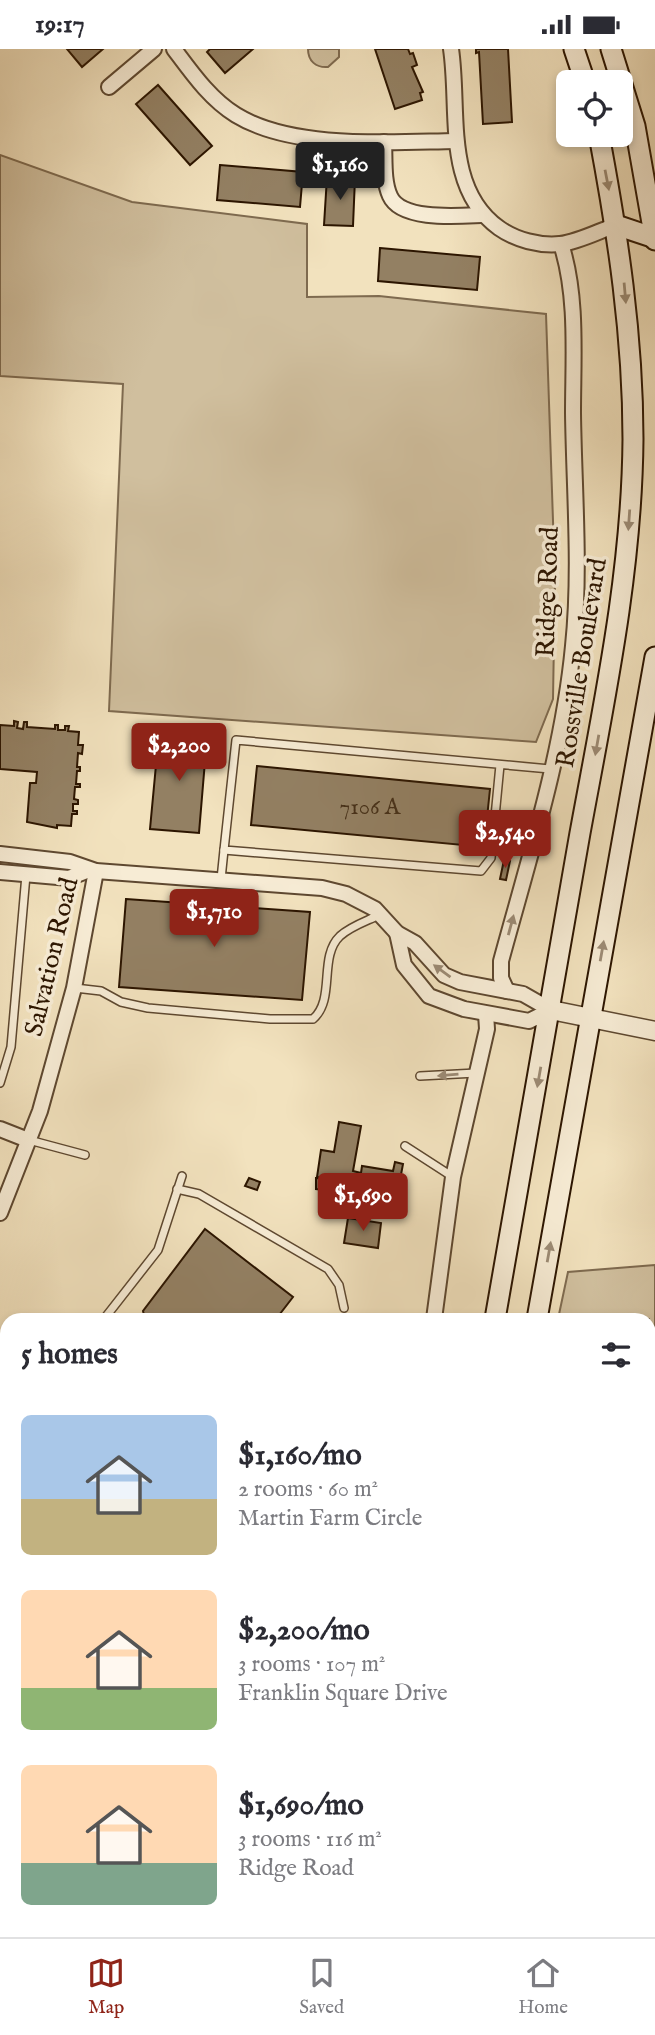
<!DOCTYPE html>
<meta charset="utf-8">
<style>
body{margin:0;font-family:"IM FELL English",serif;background:#f2f2f3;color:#2b2b33;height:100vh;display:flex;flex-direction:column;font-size:26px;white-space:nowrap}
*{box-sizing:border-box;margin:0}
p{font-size:23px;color:#7c7c81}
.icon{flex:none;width:38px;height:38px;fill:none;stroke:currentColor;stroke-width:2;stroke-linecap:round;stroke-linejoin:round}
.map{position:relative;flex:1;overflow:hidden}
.sheet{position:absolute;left:0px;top:1264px;width:656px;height:625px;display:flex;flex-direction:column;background:#fff;border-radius:21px 21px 0 0;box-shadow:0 4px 10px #0003}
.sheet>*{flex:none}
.fabs{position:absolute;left:556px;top:21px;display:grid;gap:14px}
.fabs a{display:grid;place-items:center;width:77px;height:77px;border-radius:10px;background:#fff;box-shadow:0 4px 10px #0003;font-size:35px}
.price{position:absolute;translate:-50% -60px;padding:0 16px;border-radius:7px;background:#8f2418;color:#fff;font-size:23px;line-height:46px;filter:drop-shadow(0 2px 4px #0008)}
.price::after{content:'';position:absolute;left:50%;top:42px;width:21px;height:16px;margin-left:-10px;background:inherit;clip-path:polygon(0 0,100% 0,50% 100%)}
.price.current{background:#222;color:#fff}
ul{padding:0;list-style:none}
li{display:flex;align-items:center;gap:21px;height:175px;padding:0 21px}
li span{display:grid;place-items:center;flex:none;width:196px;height:140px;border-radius:10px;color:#555}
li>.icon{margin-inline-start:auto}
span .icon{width:84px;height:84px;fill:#fffc;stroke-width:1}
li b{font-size:30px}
h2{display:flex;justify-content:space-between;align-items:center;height:84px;padding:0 21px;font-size:30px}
.status{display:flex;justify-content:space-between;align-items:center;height:49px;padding:0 35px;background:#fff;direction:ltr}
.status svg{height:19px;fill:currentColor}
.tab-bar{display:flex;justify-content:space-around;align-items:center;height:98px;border-top:2px solid #e1e1e2;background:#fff;font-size:19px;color:#7c7c81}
.tab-bar a{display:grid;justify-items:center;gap:4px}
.tab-bar .current{color:#8f2418}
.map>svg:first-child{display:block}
.green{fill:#d0bf9e;stroke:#7e6a4f;stroke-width:2}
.building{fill:#938063;stroke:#2c1500;stroke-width:2}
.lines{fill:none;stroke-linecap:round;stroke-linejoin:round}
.service-casing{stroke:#5e4830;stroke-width:10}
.minor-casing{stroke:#5e4830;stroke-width:18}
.tertiary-casing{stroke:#5e4830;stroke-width:21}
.secondary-casing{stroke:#2c1500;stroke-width:23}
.service{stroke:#f7ecd5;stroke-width:7}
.minor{stroke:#f7ecd5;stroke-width:14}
.tertiary{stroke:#f7ecd5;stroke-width:18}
.secondary{stroke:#f7ecd5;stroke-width:19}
.oneway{fill:#9c8b75}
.labels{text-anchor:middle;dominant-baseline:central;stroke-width:7;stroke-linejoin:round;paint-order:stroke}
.number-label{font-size:23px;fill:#463019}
.street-label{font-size:26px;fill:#2c1500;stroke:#f7ecd5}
</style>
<div class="status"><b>19:17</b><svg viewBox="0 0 49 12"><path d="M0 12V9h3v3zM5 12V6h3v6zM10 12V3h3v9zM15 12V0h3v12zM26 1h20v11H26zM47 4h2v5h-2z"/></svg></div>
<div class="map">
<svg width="655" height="1888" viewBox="0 0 655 1888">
<rect width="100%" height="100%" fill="#f2e2be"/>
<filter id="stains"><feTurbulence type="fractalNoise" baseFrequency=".00286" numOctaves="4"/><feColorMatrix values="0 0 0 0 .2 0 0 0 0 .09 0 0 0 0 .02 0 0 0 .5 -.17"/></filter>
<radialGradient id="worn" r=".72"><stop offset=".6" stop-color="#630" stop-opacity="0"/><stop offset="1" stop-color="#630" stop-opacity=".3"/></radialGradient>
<g class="green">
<path d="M308 0H339V8L328 18C316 19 308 12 308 0Z"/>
<path d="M0 106 132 153 307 175V248L379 247 546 265 555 531 553 650 536 693 109 662 123 335 0 327Z"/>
<path d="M655 1216V1335L649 1334V1270H558L568 1223Z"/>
<path d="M655 1474V1568L649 1569V1475Z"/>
</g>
<g class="building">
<path d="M67 0H103L82 18Z"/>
<path d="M210 0H253L225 24 207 3Z"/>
<path d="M375 0H408L410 5 413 4 417 16 412 18 423 43 420 44 422 51 395 60Z"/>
<path d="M476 0H508L512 73 483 75 479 3 476 4Z"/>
<path d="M158 36 212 97 190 116 136 55Z"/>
<path d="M220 116 303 123 300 158 217 151Z"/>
<path d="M327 128 355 129 353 177 324 176Z"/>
<path d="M380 199 480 208 477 241 378 232Z"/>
<path d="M14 672 18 673 17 679 23 680 24 673H27V678L55 680V676H58V681H65V677H69L68 682 79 683 78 696H83L82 705 78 704 77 718H80V722H77L76 735H80V738H75L74 750 78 751V755H73V762H77V765H72L71 777 57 776V779L27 773 30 734H36L37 723 0 720V676L14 677Z"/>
<path d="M159 684 207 688 199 784 150 780Z"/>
<path d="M257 717 490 740 484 798 251 776Z"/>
<path d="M504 811 510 812 506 831 500 830Z"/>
<path d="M126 850 310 863 302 951 119 938Z"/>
<path d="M339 1073 361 1077 353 1122 361 1124 362 1117 393 1122 395 1113 403 1115 397 1147 327 1135V1129L317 1128 321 1101 334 1103Z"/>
<path d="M249 1129 260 1133 257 1141 245 1137Z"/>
<path d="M316 1129 325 1130 324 1141 316 1140Z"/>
<path d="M335 1140 346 1142 345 1151 333 1149Z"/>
<path d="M348 1169 381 1174 378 1199 344 1194Z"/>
<path d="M205 1180 293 1248 276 1270H145L143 1262Z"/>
<path d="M310 1265 334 1270H296Z"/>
<rect x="649" y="1351" width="6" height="41"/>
<path d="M0 1377 7 1379V1437L0 1435V1400L4 1385 0 1384Z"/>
<path d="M0 1441 7 1444 6 1471 1 1485Z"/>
<path d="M652 1581H655V1607L649 1608Z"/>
<path d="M655 1669V1694L653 1695 649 1693V1670Z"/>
<path d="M0 1681 7 1683V1714L0 1712Z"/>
<path d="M649 1737H655V1760L650 1761Z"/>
<path d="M655 1822V1844L650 1845 649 1823Z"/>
<path d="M239 1881H287L285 1888 259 1883 258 1887Z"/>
<path d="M586 1881H608V1886L587 1888Z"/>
</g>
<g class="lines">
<defs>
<g id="service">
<path d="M500 716 491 809 481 822 224 801 236 691 550 720"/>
<path d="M221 830 224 801"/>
<path d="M75 939 101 942 121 953 148 959 270 970H313C336 950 318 908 340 887 351 877 367 872 379 866"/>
<path d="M420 1027 476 1024"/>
<path d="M0 1034 11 998 26 826"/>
<path d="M29 1091 85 1106"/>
<path d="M405 1097 453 1128"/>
<path d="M177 1140 199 1145 328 1220 339 1236 344 1259"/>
<path d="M104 1270 158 1201 182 1127"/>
</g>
<g id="minor">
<path d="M174 0C192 24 210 50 236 66 293 101 391 93 456 92"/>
<path d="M451 0C460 60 443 139 499 179 516 191 539 197 560 195 578 193 599 182 616 176"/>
<path d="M109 38 154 0"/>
<path d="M384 93C385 110 383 132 390 147 401 172 458 167 481 166"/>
<path d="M0 805 70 813 96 822 322 839 346 845 375 860 397 884 415 894 444 926 460 933 523 945 551 961"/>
<path d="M0 823 69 829 89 821"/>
<path d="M397 884 404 916 429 947 464 960 529 972 551 961"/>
<path d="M507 942 501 929V912C529 809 563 703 573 597 581 520 574 441 573 364 573 309 578 247 561 195"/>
<path d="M0 1080 28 1091"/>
<path d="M0 1164 40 1062 74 939 96 822"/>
<path d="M434 1270 453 1128 487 980 486 965"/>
<path d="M0 1331 7 1333"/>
<path d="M0 1599 7 1579"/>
<path d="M649 1641 655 1640"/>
<path d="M0 1643 7 1646"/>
<path d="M649 1795 655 1794"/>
<path d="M636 1881 637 1888"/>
<path d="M465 1888 468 1881"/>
</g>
<path id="tertiary" d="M551 961 655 982"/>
<g id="secondary">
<path d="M574 0 585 33"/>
<path d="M611 0 635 77 655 191"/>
<path d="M616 176 655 189"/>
<path d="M495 1270C524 1108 552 946 580 784 604 653 632 524 633 390 633 287 618 187 599 86"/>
<path d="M537 1270 655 608"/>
<path d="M345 1888 348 1881"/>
<path d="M390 1888 393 1881"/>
</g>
</defs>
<use href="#service" class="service-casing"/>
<use href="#minor" class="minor-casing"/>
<use href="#tertiary" class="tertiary-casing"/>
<use href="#secondary" class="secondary-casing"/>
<use href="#service" class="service"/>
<use href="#minor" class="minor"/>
<use href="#tertiary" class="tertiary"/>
<use href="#secondary" class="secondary"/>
</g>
<defs><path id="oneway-solid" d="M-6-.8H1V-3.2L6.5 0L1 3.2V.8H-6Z" transform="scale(1.75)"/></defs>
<g class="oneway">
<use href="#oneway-solid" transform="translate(607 131) rotate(79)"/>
<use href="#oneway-solid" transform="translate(625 244) rotate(85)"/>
<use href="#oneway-solid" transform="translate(629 471) rotate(94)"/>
<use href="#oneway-solid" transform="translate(597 696) rotate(100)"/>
<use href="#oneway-solid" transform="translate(511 876) rotate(-75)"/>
<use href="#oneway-solid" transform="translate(602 902) rotate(-80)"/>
<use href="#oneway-solid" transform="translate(442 922) rotate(-144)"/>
<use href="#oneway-solid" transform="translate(448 1026) rotate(175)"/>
<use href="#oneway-solid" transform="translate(539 1028) rotate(100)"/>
<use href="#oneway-solid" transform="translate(549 1203) rotate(-80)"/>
</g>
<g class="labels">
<g class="number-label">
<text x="370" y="758">7106 A</text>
</g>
<g class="street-label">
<text transform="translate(548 543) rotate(-88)">Ridge Road</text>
<text transform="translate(582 614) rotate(-81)">Rossville Boulevard</text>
<text transform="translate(52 908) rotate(-77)">Salvation Road</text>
</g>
</g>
<rect width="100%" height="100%" filter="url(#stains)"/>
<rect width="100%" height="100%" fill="url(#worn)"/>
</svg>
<div class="fabs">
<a><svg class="icon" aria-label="locate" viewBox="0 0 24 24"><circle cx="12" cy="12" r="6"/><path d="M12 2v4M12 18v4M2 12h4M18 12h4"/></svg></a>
</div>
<b class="price current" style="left:340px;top:153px">$1,160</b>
<b class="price" style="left:179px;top:734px">$2,200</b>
<b class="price" style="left:505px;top:821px">$2,540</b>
<b class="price" style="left:214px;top:900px">$1,710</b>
<b class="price" style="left:363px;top:1184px">$1,690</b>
<section class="sheet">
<h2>5 homes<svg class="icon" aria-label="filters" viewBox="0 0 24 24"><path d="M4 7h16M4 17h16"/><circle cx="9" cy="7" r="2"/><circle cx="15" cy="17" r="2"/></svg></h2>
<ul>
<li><span style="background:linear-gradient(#a9c7e8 60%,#c2b280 0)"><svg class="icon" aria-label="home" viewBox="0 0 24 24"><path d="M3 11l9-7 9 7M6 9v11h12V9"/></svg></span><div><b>$1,160/mo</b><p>2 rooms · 60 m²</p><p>Martin Farm Circle</p></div></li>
<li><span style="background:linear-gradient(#ffd9b3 70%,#8fb573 0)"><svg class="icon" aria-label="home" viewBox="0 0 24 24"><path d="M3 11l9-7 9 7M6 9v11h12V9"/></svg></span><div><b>$2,200/mo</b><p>3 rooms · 107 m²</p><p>Franklin Square Drive</p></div></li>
<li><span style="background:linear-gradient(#ffd9b3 70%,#7fa58c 0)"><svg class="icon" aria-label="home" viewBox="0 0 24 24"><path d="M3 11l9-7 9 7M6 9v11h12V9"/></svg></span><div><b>$1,690/mo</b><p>3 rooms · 116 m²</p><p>Ridge Road</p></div></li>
</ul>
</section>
</div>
<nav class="tab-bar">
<a class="current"><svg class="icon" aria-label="map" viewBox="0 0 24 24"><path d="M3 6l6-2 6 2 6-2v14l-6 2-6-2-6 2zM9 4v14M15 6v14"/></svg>Map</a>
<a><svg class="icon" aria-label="saved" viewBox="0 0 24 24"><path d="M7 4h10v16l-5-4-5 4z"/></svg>Saved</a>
<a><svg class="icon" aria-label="home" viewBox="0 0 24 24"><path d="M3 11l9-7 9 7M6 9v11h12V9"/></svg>Home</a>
</nav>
